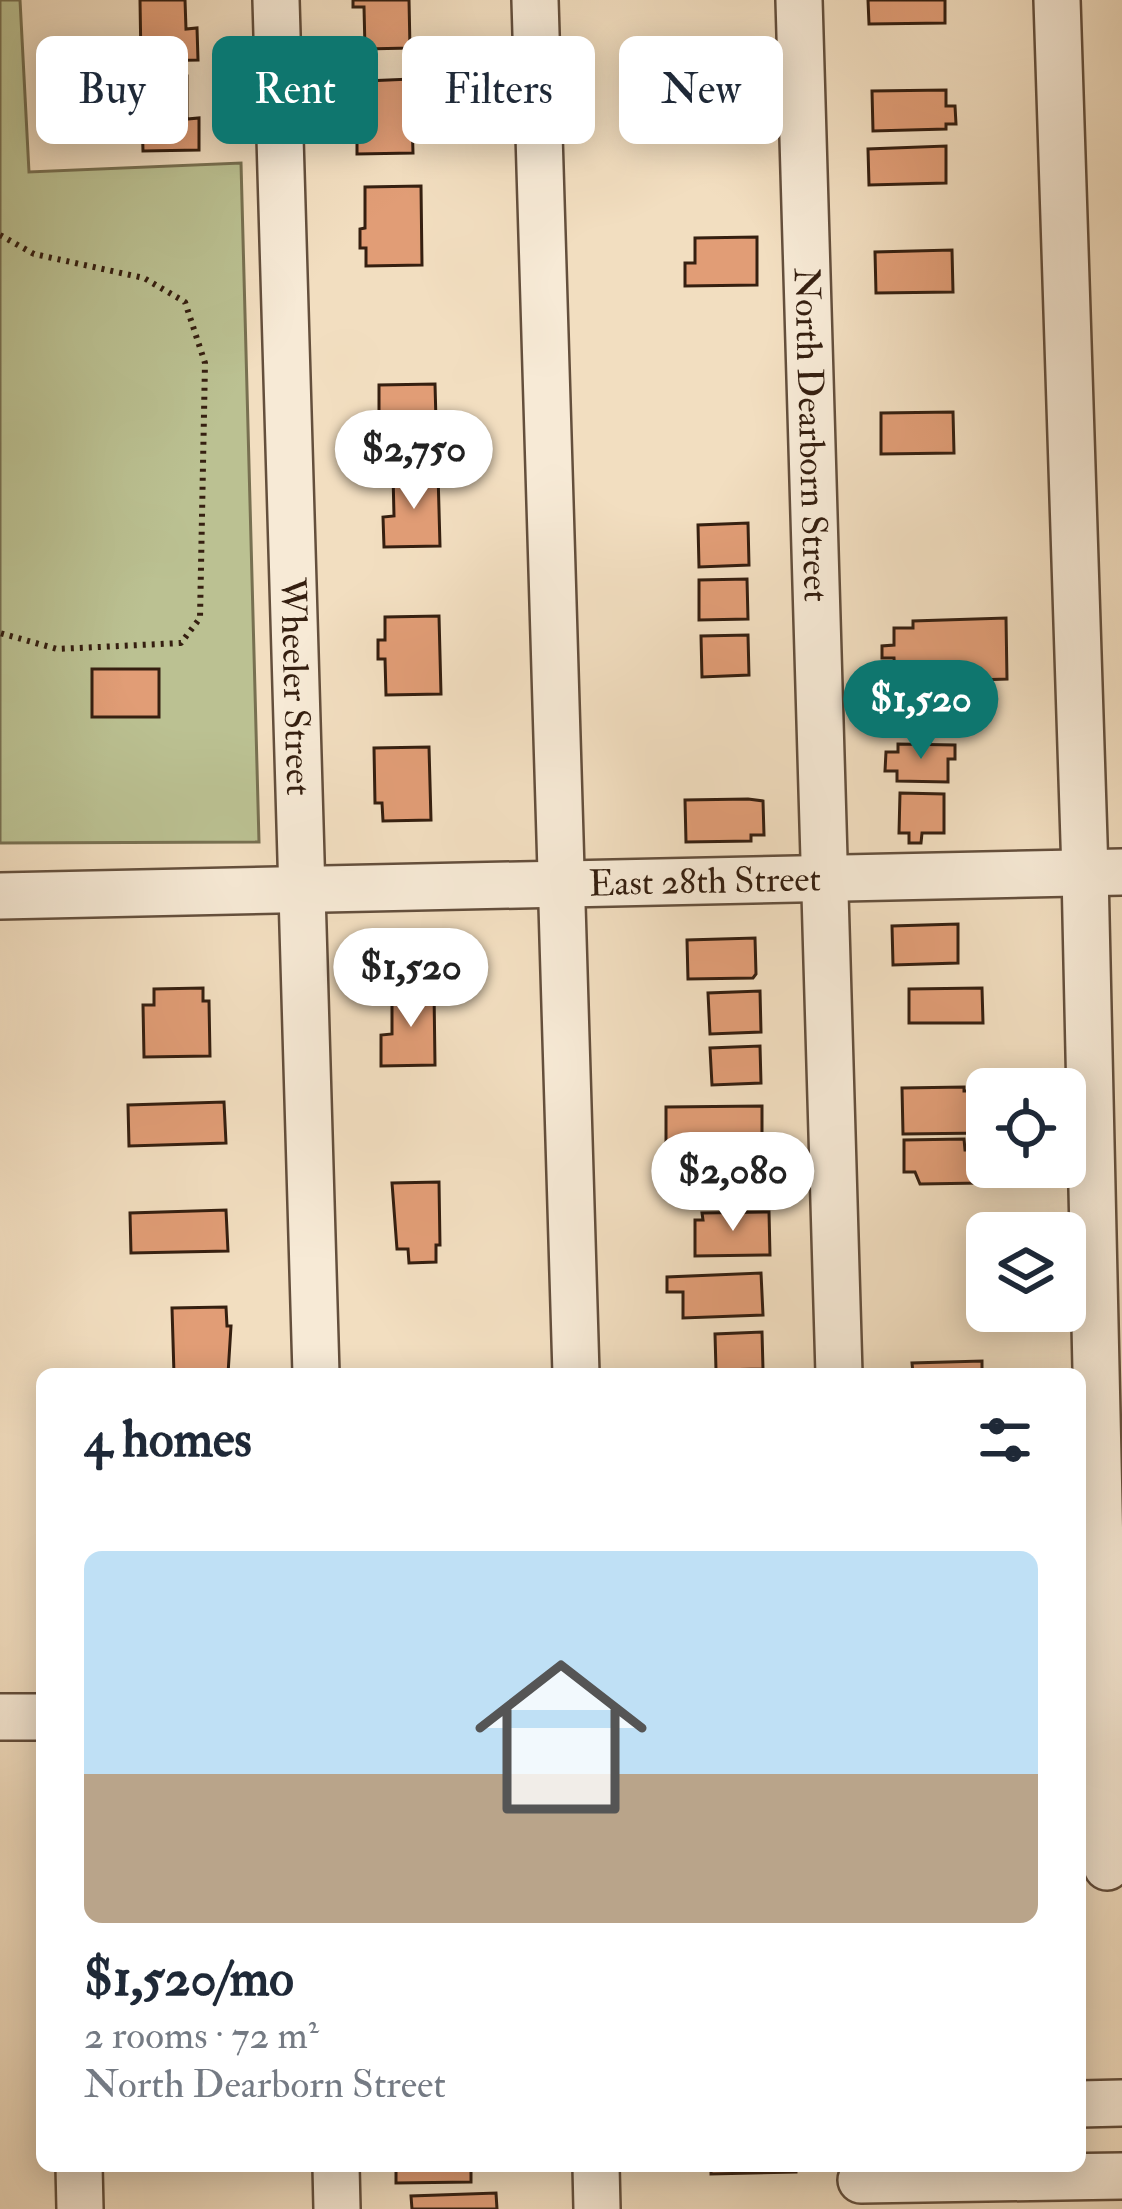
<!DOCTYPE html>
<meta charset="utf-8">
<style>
body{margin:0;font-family:"IM FELL Double Pica",serif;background:#f6f6f7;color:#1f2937;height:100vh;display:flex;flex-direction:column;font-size:45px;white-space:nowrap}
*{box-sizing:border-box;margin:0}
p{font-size:39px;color:#747a83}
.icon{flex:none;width:66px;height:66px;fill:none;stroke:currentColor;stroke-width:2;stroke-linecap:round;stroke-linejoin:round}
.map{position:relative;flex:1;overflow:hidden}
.sheet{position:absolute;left:36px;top:1368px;width:1050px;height:804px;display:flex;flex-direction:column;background:#fff;border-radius:18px;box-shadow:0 6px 30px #0003}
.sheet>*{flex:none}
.hud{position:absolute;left:36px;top:36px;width:1050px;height:108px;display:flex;gap:24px}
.tools{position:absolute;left:966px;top:1068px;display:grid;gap:24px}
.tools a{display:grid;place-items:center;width:120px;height:120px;border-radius:18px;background:#fff;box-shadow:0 6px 30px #0003;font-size:60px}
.price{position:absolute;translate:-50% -102px;padding:0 27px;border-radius:42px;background:#fff;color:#222;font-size:39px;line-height:78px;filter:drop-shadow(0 3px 6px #0008)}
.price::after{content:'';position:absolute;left:50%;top:72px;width:36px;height:27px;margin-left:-18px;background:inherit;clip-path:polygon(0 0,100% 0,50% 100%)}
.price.active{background:#0f766e;color:#fff}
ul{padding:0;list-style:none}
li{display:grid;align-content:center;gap:24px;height:636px;padding:0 48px}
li+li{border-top:3px solid #e0e1e3}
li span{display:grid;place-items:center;height:372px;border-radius:18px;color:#555}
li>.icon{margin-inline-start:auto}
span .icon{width:216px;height:216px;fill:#fffc;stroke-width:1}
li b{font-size:51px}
h2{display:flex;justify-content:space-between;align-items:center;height:144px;padding:0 48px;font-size:51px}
.pill{padding:0 42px;border-radius:18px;background:#fff;box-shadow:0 6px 30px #0003;font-size:42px;line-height:108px}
.pill.active{background:#0f766e;color:#fff}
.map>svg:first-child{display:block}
.green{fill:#bbc192;stroke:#787051;stroke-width:3}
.building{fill:#e19d76;stroke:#351f10;stroke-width:3}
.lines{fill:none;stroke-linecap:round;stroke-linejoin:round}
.minor-casing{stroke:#644f3c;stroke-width:50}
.path{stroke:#351f10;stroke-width:6;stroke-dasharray:3 6;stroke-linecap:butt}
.minor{stroke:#f7ead6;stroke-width:45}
.labels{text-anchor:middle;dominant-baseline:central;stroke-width:9;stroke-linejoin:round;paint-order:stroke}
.street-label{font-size:36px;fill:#351f10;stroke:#f7ead6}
</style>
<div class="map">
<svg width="1122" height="2209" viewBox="0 0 1122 2209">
<rect width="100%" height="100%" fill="#f2dec0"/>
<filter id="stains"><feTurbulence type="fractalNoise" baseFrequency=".00167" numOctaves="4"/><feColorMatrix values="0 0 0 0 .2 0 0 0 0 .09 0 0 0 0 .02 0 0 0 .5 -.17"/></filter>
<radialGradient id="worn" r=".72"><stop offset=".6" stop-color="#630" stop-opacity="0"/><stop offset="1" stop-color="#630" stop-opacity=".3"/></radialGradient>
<path class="green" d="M0 0H20L29 172 241 163 259 842 0 843Z"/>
<g class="building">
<path d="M140 0H185L186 29 197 28 198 60 141 61Z"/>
<path d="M353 0H409L410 48 365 49 364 7H353Z"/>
<path d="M868 0H945V23L869 24Z"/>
<path d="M187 76V119L199 118V150L143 151 141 78Z"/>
<path d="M411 79 413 153 357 154V123H367L366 81Z"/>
<path d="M946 90V106H955L956 124H946V129L873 131 872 91Z"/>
<path d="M946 146V183L869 185 868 149Z"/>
<path d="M421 186 422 265 366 266V248H360V229L365 228V187Z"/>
<path d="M757 237V285L685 286V263H695V238Z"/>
<path d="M952 250 953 292 876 293 875 252Z"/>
<path d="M435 384 437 457 391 458 390 416 379 417V385Z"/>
<path d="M953 412 954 453 881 454V413Z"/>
<path d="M438 473 440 546 384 547 383 517 394 516 393 474Z"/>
<path d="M748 523 749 565 699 567 698 525Z"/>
<path d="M747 579 748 619 699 620V580Z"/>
<path d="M439 616 441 694 386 695 385 659H378V640H385V617Z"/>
<path d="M1006 618 1007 679 915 682 914 675H895L894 658H882V646L894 645V628H913V621Z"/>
<path d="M748 635 749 675 702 677 701 636Z"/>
<rect x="92" y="669" width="67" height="48"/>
<path d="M953 688 954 729H903V715H891V689Z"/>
<path d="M898 744 955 745V759H948V782L897 781V771H885L886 752H898Z"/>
<path d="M429 747 431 820 383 821 382 803H375L374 748Z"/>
<path d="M900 793 944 794V833H922L921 843H909V833H899Z"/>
<path d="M748 799 763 801 764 835H751V841L686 842 685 800Z"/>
<path d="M958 924V963L893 965 892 926Z"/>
<path d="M755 938 756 974 753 978 688 979 687 940Z"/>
<path d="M203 988V1001H209L210 1056 144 1057 143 1005H154V989Z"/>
<path d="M982 988 983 1023H909V989Z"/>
<path d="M434 990 435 1065 381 1066V1035L392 1034V991Z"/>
<path d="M760 991 761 1032 710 1034 708 993Z"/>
<path d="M760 1046 761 1083 712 1085 710 1048Z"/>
<path d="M964 1087V1091H984L985 1133 903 1134 902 1088Z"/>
<path d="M224 1102 226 1143 129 1146 128 1105Z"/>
<path d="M762 1106V1146L666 1147V1107Z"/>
<path d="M964 1139 965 1150H980L981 1183 920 1184 915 1172H904V1140Z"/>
<path d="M761 1162 763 1200 719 1202 717 1163Z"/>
<path d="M439 1182 440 1245H436V1262L409 1263 408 1249H397L392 1183Z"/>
<path d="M226 1210 228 1251 131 1253 130 1213Z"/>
<path d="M769 1212 770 1255 695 1256V1220H703L702 1213Z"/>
<path d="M761 1273 763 1315 683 1318V1292H667V1277Z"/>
<path d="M226 1307 227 1326H231L228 1374H174L172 1308Z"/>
<path d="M762 1332 763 1369 716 1370 715 1334Z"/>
<path d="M982 1361V1374H913L912 1363Z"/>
<path d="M396 2166H471V2182L396 2183Z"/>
<path d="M711 2166H796V2172L711 2174Z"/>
<path d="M496 2193 497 2209H412L411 2196Z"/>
</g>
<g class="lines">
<defs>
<g id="minor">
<path id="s1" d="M276 0 316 1374"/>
<path d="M535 0 576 1374"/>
<path id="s2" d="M799 0 839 1374"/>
<path d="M1057 0 1085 872 1107 1867"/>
<path id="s3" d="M0 896 1122 872"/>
<path d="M0 1717H42"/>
<path d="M1080 2104 1122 2103"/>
<path d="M79 2166 80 2209"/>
<path d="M336 2166 337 2209"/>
<path d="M596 2166 597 2209"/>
<path d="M861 2180 1122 2176"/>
</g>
</defs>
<use href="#minor" class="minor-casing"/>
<path class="path" d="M0 235 34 254 144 278 185 302 205 363 200 618 181 643 57 649 0 633"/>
<use href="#minor" class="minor"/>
</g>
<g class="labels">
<g class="street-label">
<text stroke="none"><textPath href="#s2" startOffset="435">North Dearborn Street</textPath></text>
<text stroke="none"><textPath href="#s1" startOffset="687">Wheeler Street</textPath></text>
<text stroke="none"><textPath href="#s3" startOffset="705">East 28th Street</textPath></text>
</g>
</g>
<rect width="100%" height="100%" filter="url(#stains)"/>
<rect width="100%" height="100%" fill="url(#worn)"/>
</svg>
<div class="tools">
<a><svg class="icon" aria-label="locate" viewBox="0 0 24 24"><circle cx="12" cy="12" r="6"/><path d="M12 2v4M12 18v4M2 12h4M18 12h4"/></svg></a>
<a><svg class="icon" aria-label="layers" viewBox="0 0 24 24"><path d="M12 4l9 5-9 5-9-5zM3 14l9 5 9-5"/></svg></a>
</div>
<b class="price" style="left:414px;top:512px">$2,750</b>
<b class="price active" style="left:921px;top:762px">$1,520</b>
<b class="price" style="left:411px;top:1030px">$1,520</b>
<b class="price" style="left:733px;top:1234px">$2,080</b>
<div class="hud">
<a class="pill">Buy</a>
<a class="pill active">Rent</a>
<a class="pill">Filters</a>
<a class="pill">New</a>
</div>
<section class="sheet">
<h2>4 homes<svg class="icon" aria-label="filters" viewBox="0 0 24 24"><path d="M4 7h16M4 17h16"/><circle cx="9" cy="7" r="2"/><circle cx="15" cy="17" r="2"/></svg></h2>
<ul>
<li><span style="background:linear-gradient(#bfe0f5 60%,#b9a48a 0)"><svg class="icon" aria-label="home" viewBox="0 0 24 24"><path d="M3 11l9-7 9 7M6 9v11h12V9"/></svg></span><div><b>$1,520/mo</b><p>2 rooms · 72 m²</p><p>North Dearborn Street</p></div></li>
</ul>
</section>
</div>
